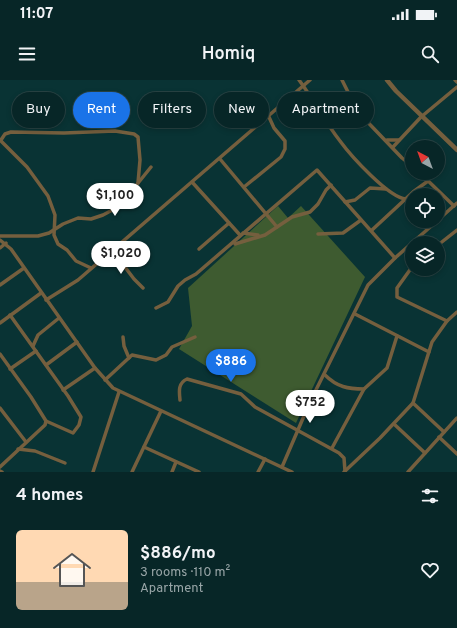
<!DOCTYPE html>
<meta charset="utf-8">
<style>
body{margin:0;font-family:Overpass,sans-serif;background:#153233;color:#f1f3f6;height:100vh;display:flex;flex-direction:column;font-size:15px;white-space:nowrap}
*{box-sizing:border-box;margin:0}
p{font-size:13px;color:#98a5a7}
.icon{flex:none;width:22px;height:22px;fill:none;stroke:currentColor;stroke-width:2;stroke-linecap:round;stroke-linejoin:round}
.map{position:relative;height:392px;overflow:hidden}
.details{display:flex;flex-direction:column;background:#072627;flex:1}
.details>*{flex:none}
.guide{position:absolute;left:12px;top:12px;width:433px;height:36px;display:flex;gap:8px}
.needle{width:26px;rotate:319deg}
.tools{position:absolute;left:405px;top:60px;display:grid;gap:8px}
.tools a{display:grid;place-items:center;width:40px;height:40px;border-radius:50%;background:#072627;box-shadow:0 2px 6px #0003,0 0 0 1px #284344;font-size:20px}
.price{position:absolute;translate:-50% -34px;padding:0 9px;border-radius:14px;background:#fff;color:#222;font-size:13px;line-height:26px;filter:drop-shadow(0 1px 2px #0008)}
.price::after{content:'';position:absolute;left:50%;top:24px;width:12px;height:9px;margin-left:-6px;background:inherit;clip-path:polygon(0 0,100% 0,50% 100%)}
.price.active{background:#1a73e8;color:#fff}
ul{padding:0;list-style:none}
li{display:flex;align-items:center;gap:12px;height:100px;padding:0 16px}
li span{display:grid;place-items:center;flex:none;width:112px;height:80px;border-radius:6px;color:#555}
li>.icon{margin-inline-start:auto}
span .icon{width:48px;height:48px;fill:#fffc;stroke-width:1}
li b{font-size:17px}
h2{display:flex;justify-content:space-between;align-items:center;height:48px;padding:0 16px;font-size:17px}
.pill{padding:0 14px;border-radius:18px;background:#072627;box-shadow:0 2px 6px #0003,0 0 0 1px #284344;font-size:14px;line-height:36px}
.pill.active{background:#1a73e8;color:#fff}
.status{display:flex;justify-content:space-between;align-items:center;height:28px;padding:0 20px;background:#072627;direction:ltr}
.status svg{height:11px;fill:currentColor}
header{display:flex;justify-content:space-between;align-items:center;height:52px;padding:0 16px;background:#072627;font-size:18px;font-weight:600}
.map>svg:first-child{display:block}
.green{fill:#3e5b30}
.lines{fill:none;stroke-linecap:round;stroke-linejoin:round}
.minor{stroke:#755f3e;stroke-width:3.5}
.tertiary{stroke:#755f3e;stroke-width:4.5}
</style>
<div class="status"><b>11:07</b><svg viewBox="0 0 49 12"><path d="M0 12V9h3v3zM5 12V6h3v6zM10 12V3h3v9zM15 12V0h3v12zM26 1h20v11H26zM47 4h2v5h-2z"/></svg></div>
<header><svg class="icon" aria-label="menu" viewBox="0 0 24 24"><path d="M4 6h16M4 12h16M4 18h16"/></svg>Homiq<svg class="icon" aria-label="search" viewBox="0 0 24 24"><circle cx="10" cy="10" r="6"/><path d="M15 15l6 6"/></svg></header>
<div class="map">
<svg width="457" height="392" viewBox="0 0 457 392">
<rect width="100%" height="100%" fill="#093334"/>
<path class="green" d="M278 126 288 138 301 126 365 197 296 343 179 269 192 246 188 208Z"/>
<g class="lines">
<g class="minor">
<path d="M299 0C314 20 325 42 340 61 351 76 389 118 406 119"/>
<path d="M342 0 358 32 402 78 412 86"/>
<path d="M455 0 457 2"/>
<path d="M0 60 27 87 48 116 55 135 54 155 58 164 67 170 76 181 91 188"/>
<path d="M1 60 5 54 11 52 64 53 115 51 134 54 138 57 140 80 138 103"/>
<path d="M387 60H399"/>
<path d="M393 67 421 37 457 7"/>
<path d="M220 79 277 147"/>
<path d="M420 93 454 126"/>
<path d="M192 102 240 155"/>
<path d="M244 107 281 77 285 69V61L274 48 269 37"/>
<path d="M345 122 355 120 370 108 386 109"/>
<path d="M438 140 457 123"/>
<path d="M372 150 413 112 428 101"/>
<path d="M243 153 258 155"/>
<path d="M318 154 343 153 361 140"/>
<path d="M0 156H38L49 153 63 144 78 138 91 139 103 135 116 128 130 113 151 87"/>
<path d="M0 160 11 169 95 288 113 308 292 392"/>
<path d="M235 164 265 155 292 137 310 132 318 124 326 110 331 105"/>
<path d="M438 165 457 150"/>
<path d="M0 168 6 163"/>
<path d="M199 169 229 143"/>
<path d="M112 170 134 199 143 208"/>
<path d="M412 187 397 208V217L447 241"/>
<path d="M0 205 24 188"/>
<path d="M46 220 78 200 310 0"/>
<path d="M156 228 168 222 178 206 185 200 196 194 317 90 395 178"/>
<path d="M355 234 429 272"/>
<path d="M10 235 68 316 81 337 79 345 73 353 46 341"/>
<path d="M0 243 41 213"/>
<path d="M123 257 124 266 129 278"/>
<path d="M33 266 38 255 59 238"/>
<path d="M0 274 31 317 46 341 45 345 0 387"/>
<path d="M46 285 77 262"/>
<path d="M10 289 36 271"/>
<path d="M325 295C337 307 348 309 364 309"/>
<path d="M105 300 132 275 156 280 166 275 172 267 195 257"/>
<path d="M63 310 95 288"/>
<path d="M180 320C179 311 178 303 187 299L241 314 255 327 339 373 344 378 345 391"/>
<path d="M413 323 444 352"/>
<path d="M0 328 26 362"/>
<path d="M394 344 425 373"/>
<path d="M439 357 457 374"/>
<path d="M144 367 199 392"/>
<path d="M332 368 364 309 387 288 397 256"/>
<path d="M18 369 35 371 65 383"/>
<path d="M282 387 310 322 368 205 395 178 437 141"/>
<path d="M0 391 2 392"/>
<path d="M93 392 119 312"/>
<path d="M132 392 161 331"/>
<path d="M172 392 176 382"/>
<path d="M258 392 265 379"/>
<path d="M344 392 380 358 413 323 432 262 447 241 457 232"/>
<path d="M408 392 457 338"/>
</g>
<path class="tertiary" d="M387 0 396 11 457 70"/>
</g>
</svg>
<div class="tools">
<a><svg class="needle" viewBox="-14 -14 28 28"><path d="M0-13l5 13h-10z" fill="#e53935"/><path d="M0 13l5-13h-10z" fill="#98a5a7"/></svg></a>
<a><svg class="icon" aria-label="locate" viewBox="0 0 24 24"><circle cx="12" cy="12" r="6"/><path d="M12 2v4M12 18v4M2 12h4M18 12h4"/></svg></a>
<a><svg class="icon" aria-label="layers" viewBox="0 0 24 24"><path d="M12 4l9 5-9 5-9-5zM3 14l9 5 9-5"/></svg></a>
</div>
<b class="price" style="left:115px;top:137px">$1,100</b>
<b class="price" style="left:121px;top:195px">$1,020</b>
<b class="price active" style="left:231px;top:303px">$886</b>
<b class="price" style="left:310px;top:344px">$752</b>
<div class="guide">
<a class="pill">Buy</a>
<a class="pill active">Rent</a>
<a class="pill">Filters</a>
<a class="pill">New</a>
<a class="pill">Apartment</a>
</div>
</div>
<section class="details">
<h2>4 homes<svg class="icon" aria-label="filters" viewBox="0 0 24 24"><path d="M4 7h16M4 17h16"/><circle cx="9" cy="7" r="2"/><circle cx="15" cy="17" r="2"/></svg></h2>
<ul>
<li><span style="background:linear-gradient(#ffd9b3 65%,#b9a48a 0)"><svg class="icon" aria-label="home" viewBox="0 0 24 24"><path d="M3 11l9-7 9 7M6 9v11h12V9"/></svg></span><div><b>$886/mo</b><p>3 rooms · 110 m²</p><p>Apartment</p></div><svg class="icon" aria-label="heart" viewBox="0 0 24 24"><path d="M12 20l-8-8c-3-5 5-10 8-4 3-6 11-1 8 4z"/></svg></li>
</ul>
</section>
